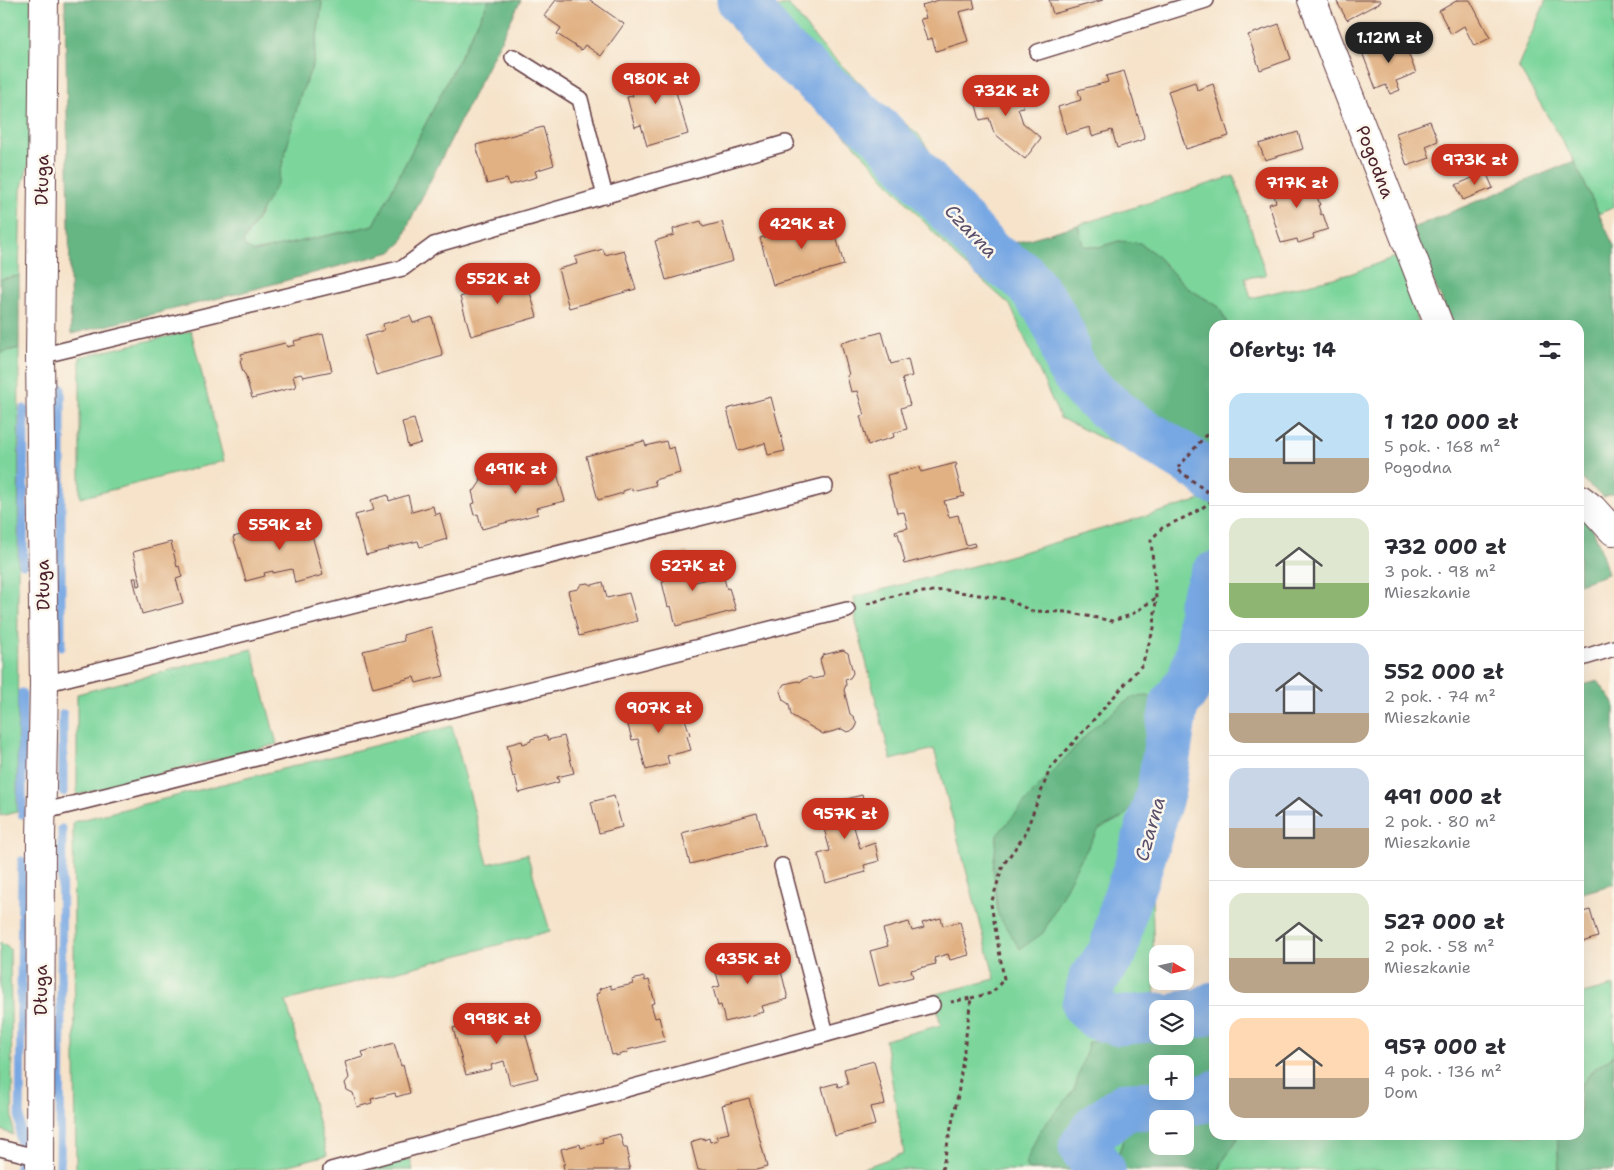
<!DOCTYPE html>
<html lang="pl">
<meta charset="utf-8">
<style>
body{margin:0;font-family:"Shantell Sans",sans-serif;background:#f2f2f3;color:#2b2b33;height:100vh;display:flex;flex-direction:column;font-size:19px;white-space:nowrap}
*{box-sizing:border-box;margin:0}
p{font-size:16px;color:#7c7c81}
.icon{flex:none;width:28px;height:28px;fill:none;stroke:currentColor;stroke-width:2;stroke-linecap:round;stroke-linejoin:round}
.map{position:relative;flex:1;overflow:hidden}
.drawer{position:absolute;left:1209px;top:320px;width:375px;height:820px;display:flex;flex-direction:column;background:#fff;border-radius:15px;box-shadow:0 5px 20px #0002}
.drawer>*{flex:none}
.needle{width:32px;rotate:99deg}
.tools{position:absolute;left:1149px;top:945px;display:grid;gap:10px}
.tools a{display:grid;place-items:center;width:45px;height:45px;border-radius:10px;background:#fff;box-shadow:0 5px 20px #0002;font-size:25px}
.price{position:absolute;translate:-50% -42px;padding:0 11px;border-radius:18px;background:#c8321e;color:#fff;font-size:16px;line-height:32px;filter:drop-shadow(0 1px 2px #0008)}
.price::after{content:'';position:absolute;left:50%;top:30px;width:15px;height:11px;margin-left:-8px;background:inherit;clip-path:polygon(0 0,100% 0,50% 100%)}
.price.selected{background:#222;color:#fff}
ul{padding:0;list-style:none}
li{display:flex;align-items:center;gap:15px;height:125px;padding:0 20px}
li+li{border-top:1px solid #e1e1e2}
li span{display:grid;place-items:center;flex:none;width:140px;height:100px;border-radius:15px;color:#555}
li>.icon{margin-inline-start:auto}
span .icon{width:60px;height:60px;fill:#fffc;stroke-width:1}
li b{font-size:21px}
h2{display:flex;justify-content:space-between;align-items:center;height:60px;padding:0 20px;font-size:21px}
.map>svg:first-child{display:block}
.green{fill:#7cd59b;stroke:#637a63;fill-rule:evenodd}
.forest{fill:#65b683;stroke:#586a57;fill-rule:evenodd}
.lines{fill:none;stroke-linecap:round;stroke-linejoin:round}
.stream{stroke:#78a8e3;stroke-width:9}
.river{stroke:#78a8e3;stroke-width:49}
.building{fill:#e1b183}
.service-casing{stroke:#643c43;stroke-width:18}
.minor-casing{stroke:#643c43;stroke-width:30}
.path{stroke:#643c43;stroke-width:3;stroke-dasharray:4 4;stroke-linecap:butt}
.service{stroke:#fff;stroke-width:15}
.minor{stroke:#fff;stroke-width:28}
.labels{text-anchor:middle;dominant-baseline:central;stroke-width:5;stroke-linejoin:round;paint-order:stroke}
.street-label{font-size:18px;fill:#4a1f2b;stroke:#fbf7ec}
.water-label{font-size:19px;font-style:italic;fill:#5a4f6b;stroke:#fbf7ec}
</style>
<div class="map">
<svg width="1614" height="1170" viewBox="0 0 1614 1170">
<rect width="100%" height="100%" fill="#fbf7ec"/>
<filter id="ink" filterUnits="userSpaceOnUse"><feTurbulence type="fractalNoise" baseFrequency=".02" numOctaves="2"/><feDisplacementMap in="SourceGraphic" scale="10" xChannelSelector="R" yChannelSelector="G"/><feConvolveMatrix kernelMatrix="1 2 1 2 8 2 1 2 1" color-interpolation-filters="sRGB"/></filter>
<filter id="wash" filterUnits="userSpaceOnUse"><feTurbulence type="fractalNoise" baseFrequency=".0096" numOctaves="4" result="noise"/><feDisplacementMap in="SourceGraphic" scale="20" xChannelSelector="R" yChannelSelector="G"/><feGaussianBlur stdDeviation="1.12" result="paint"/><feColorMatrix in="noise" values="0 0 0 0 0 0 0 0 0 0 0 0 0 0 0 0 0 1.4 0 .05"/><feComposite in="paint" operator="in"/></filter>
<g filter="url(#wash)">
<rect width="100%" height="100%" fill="#f6e3ca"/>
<g class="green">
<path d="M0 0H31L33 149 21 190 19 276 0 279Z"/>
<path d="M320 0H489L374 225 254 252 245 247 243 242 261 213 291 128 300 96 313 64 322 4Z"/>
<path d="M725 0H755L761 12 788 4 821 45 880 103 918 134 955 189 1004 246 1042 273 1087 377 1119 404 1214 455V678L1196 682 1176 770 1152 893 1155 1001 1214 991V1116L1194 1118 1170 1115 1146 1121 1126 1131 1119 1152V1170H858L904 1153 885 1040 941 1025 933 995 995 979 934 749 891 760 856 622 854 597 988 562 1211 497 1186 479 1060 418 1010 305 956 257 852 142 732 28ZM1158 1009H1185V1036H1158ZM1158 1064H1185V1091H1158Z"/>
<path d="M1546 0H1614V207L1599 214 1574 161 1518 66Z"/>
<path d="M1234 176 1266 275 1245 278 1251 298 1350 274 1397 256 1419 325H1228L1219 307 1186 287 1155 254 1119 241 1099 247 1083 246 1078 225Z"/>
<path d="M191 331 224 461 80 498V357Z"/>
<path d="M19 348 17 812 0 816V353Z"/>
<path d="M252 649 277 744 77 795V694Z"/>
<path d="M452 726 488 864 527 854 550 931 286 1001 327 1155 270 1170H76L73 822Z"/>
<path d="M0 942 10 949 13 1135 0 1129Z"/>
<path d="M1614 986V1055L1593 1070 1579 1088V995Z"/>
<path d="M1240 1135H1557L1559 1170H1220L1223 1161Z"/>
<path d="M410 1158 413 1170H369Z"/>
</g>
<g class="forest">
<path d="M65 0H320L322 3 313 64 300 96 278 182 243 242 245 247 254 252 374 225 489 0H521L410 221 402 242 391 252 240 293 71 334Z"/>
<path d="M1574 161 1614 246V493L1604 497 1579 477V325H1453L1410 229Z"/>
<path d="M1078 225 1083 246 1099 247 1119 241 1140 243 1155 254 1186 287 1219 307 1228 325H1214V455L1119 404 1087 377 1042 273 1004 246Z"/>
<path d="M19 276V348L0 353V279Z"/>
<path d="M1579 513 1591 525 1599 544 1608 574 1579 584Z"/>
<path d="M1598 681 1614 703V884L1579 894V686Z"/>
<path d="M1149 696 1159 708 1162 718 1148 788 1123 817 1099 829 1077 866 1043 933 1020 949 998 915 993 868 997 835 1033 793 1093 728 1132 697Z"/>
<path d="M1214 1020V1075L1197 1086 1185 1088V1064H1158L1157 1091 1116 1096 1094 1115 1077 1138 1073 1157 1089 1170H1029L1025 1164 1039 1132 1074 1090 1089 1042 1137 1032 1157 1029 1158 1036H1185V1026L1207 1023Z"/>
<path d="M1614 1055V1170H1559L1557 1135H1579V1088L1593 1070Z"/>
<path d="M1170 1115 1194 1118 1214 1116V1135H1240L1223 1161 1219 1170H1119V1152L1126 1132 1146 1121ZM1158 1119H1185V1146H1158Z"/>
</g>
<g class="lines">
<g class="stream">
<path d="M23 564 24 409"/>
<path d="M61 646V388"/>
<path d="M22 693V814"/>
<path d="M63 714V792"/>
<path d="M20 1141 22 861"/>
<path d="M20 1170V1162"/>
<path d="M60 1170 62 829"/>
</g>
<g class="river">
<path d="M741 0 780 49 882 134 991 256 1022 275 1048 308 1061 334 1070 366 1086 388 1126 422 1206 471 1214 480"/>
<path d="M1185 1014 1200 1013 1214 1006"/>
<path d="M1158 1017 1116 1021 1098 1016 1086 1005 1093 979 1113 952 1124 906 1138 868 1161 790 1174 705 1192 679 1200 650 1203 604 1214 576"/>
<path d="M1101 1170 1083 1147 1097 1127 1127 1106 1166 1105 1213 1097 1214 1095"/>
</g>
</g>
<g id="blocks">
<g class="building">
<path d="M556 0H590L624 24 601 56 585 45 581 50 557 34 561 28 544 16Z"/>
<path d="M939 0H973L975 8 959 12 968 41 936 51 932 38 927 40 920 19 926 18 922 5Z"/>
<path d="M1049 0H1103L1053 14Z"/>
<path d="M1336 0H1380L1381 2 1347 20Z"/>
<path d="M1458 0H1470L1490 38 1474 46 1464 26 1451 34 1439 11Z"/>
<path d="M1279 24 1291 59 1260 70 1248 35Z"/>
<path d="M1402 37 1416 73 1396 81 1400 90 1390 94 1386 85 1376 89 1362 52Z"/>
<path d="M668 64 688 134 647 146 641 125 635 127 627 97 633 96 627 75Z"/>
<path d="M1124 71 1145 139 1117 148 1112 130 1092 136 1090 127 1066 134 1058 107 1081 100 1078 90 1108 82 1106 76Z"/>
<path d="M1009 79 1014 94 1019 93 1024 107 1018 108 1023 123 1041 138 1025 159 994 133 989 118 980 120 974 97 982 95 980 88Z"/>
<path d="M1195 82 1197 90 1213 84 1229 136 1186 149 1168 91Z"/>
<path d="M1430 121 1438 141 1426 146 1430 158 1407 166 1396 133Z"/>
<path d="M543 127 554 165 535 171 537 177 509 185 507 179 487 184 476 145Z"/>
<path d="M1298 132 1303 149 1265 160 1259 144Z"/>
<path d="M1308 171 1320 205H1318L1321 215 1323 214 1328 229 1313 234 1314 238 1298 243 1297 239 1281 243 1269 204 1276 202 1270 183Z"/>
<path d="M1486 172 1493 188 1463 200 1456 185Z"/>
<path d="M808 217 810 224 831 218 844 265 773 285 760 238 781 232 779 226Z"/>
<path d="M701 221 703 227 722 222 733 261 666 280 655 241 674 235 673 229Z"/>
<path d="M603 249 605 255 624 250 636 289 569 308 558 269 577 264 575 257Z"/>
<path d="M506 277 507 283 526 278 537 317 471 336 460 297 479 291 477 285Z"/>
<path d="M410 316 413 323 432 317 443 356 376 375 365 336 384 330 383 324Z"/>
<path d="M882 332 891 364 908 359 912 376 902 379 910 405 901 408 907 429 893 433 894 437 868 445 860 416 864 415 857 391 851 392 847 376 849 375 841 343Z"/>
<path d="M323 334 332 371 303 377 301 374 293 376 296 387 252 398 245 374 243 372 240 361 242 358 241 354 285 343 287 347 295 345 294 341Z"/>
<path d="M771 397 785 451 768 455 765 443 738 451 727 409Z"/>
<path d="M414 419 421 443 408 447 402 422Z"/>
<path d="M644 441 646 446 666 441 668 449 674 447 680 473 654 480 656 485 632 491V488L623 491V493L598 500 586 456Z"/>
<path d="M554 463 565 501 536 508 538 514 482 529 478 514 474 515 471 504 475 503 472 491 475 490 481 481 480 478 524 466 526 471Z"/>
<path d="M956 463 957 465 955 466 962 494 964 493 965 496 944 501 949 517 958 515 966 545 974 543 975 546 904 564 903 562 905 561 898 533 896 534 895 531 908 528 904 512 897 513 887 475 920 467 921 472Z"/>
<path d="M388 495 389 501 408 495 412 512 433 506 435 515 440 513 447 539 420 547 418 541 388 548 389 549 366 555 355 515 374 510 371 500Z"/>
<path d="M307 517 323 575 295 583 292 569 273 573V571L264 573 265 576 246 581 233 537Z"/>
<path d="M171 542 177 567 179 566 182 577 176 579 183 603 142 614 133 578H136L137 586 141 585 133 552Z"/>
<path d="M687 552 695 582 723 575 727 589 729 588 736 610 676 626 671 606 668 607 662 582H664L659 560Z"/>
<path d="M603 582 607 598 629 593 637 621 579 636 568 591 578 589 581 584 588 583 592 585Z"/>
<path d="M431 627 444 676 416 683 414 677 373 688 363 651 404 641 403 635Z"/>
<path d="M843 650 848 653 853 673 850 678 845 679 846 685 844 690 850 714 854 717 857 725 854 730 847 732 842 729 823 734 791 715 789 704 783 700 780 691 784 684 798 681 800 682 802 680 810 677 813 679 822 677 824 674 820 660 823 655Z"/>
<path d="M679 703 683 719H685L690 735 687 736 691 750 667 756 669 764 646 770 638 739 632 740 625 714 650 707 651 713 663 710 662 708Z"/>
<path d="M546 735 548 740 564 736 574 773 557 777 559 782 519 793 515 776 513 777 509 762H511L507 745 522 741 523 744 531 741V739Z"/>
<path d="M862 795 870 823 854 827 860 848 875 843 879 861 864 865 866 872 826 883 818 854 830 851 818 806Z"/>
<path d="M614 796 622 827 599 833 591 802Z"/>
<path d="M757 813 765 845 690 864 682 833Z"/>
<path d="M1590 910 1598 937 1579 943V913Z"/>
<path d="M941 918 943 926 960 922 969 955 950 960 948 954 934 958 936 964 911 970 913 977 879 986 870 951 888 946 883 929 909 922 912 931 924 928 922 923Z"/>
<path d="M771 951 777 972 781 971 788 999 762 1006 764 1012 725 1022 721 1005 718 1006 713 988 720 986 713 962 748 953 749 956Z"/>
<path d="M644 977 645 981 649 980 655 1003 651 1004 655 1018 659 1017 665 1041 627 1050 628 1052 616 1056V1054L612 1055 596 994 600 993 599 989 611 985V989L633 984 632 980Z"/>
<path d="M517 1004 538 1078 510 1085 504 1061 491 1065 492 1069 466 1075 453 1028 477 1021 475 1015Z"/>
<path d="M394 1043 401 1066 403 1065 410 1093 396 1097 395 1093 371 1099 372 1103 357 1107 353 1093 347 1090 345 1083 349 1078 345 1062 364 1057 362 1052Z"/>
<path d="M874 1061 885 1104 870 1107 875 1125 835 1136 822 1087 837 1083 838 1087 848 1084 844 1069Z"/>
<path d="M749 1098 767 1167 756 1170H698L691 1143 694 1142 693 1141 704 1138V1140L709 1138 710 1142 718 1140 716 1136 729 1133 722 1105Z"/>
<path d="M620 1134 624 1148H627L629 1158 627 1159 630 1170H564L563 1164H565L561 1149 580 1144 581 1148 603 1142 602 1138Z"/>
</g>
</g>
</g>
<g filter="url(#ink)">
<use href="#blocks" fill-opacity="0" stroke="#643c43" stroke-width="1"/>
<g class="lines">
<defs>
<g id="service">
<path d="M1038 52 1206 0"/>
<path d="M513 57 580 99 605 196"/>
<path d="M40 356 403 268 434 245 786 143"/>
<path d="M1579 659 1614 648"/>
<path d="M44 684 825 486"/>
<path d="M41 812 847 610"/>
<path d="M782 866 826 1034"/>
<path d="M0 1148 40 1158"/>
<path d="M331 1170 932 1005"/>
</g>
<g id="minor">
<path d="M1312 0 1439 325"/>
<path d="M1579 498 1592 508 1613 531"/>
<path d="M40 1170 41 838 44 684 40 356 44 0"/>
</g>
</defs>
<use href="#service" class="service-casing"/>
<use href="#minor" class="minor-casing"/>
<g class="path">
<path d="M1214 431 1205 436 1177 469 1214 497"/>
<path d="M867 604 900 594 946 590 1006 599 1032 611 1067 612 1112 621 1131 615 1156 598"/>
<path d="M971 998 992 993 1004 979 991 904 1003 865 1024 836 1050 769 1142 665 1154 628 1156 598 1151 540 1162 528 1194 513 1214 500"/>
<path d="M942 1170 958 1095 971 998 951 1002"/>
</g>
<use href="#service" class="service"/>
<use href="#minor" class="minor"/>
</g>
</g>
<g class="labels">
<g class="street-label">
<text transform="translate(1375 162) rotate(69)">Pogodna</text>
<text transform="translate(42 180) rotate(-89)">Długa</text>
<text transform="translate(43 585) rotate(-91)">Długa</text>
<text transform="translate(41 990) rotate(-90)">Długa</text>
</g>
<g class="water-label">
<text transform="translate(971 231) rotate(46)">Czarna</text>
<text transform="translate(1150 829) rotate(-74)">Czarna</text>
</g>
</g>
</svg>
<div class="tools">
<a><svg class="needle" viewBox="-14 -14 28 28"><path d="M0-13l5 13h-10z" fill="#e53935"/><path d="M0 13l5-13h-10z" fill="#7c7c81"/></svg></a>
<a><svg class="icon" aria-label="layers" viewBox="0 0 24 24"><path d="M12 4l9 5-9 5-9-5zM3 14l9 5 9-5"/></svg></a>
<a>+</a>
<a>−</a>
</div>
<b class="price selected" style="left:1389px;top:64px">1.12M zł</b>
<b class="price" style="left:656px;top:105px">980K zł</b>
<b class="price" style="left:1006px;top:117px">732K zł</b>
<b class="price" style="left:1475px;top:186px">973K zł</b>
<b class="price" style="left:1297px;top:209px">717K zł</b>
<b class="price" style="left:802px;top:250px">429K zł</b>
<b class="price" style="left:498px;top:305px">552K zł</b>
<b class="price" style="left:516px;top:495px">491K zł</b>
<b class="price" style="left:280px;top:551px">559K zł</b>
<b class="price" style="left:693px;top:592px">527K zł</b>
<b class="price" style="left:659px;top:734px">907K zł</b>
<b class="price" style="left:845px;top:840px">957K zł</b>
<b class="price" style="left:748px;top:985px">435K zł</b>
<b class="price" style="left:497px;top:1045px">998K zł</b>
<section class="drawer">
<h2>Oferty: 14<svg class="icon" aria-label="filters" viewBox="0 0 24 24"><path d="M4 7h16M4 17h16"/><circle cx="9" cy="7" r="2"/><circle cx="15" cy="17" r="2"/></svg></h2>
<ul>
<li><span style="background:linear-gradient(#bfe0f5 65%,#b9a48a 0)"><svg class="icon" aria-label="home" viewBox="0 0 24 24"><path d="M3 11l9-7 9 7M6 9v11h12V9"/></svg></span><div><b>1 120 000 zł</b><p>5 pok. · 168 m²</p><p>Pogodna</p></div></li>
<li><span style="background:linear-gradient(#dfe7d0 65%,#8fb573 0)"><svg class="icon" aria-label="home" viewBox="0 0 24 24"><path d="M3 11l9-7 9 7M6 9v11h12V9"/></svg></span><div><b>732 000 zł</b><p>3 pok. · 98 m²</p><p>Mieszkanie</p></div></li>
<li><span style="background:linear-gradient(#c9d6e8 70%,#b9a48a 0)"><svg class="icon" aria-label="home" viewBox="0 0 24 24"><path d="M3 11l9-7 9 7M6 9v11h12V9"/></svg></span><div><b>552 000 zł</b><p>2 pok. · 74 m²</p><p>Mieszkanie</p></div></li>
<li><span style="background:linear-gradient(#c9d6e8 60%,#b9a48a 0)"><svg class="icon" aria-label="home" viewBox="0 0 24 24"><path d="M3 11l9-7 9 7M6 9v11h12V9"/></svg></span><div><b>491 000 zł</b><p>2 pok. · 80 m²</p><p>Mieszkanie</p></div></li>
<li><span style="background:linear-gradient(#dfe7d0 65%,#b9a48a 0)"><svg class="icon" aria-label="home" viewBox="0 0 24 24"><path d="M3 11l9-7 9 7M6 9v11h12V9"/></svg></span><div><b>527 000 zł</b><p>2 pok. · 58 m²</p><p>Mieszkanie</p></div></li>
<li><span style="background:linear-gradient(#ffd9b3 60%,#b9a48a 0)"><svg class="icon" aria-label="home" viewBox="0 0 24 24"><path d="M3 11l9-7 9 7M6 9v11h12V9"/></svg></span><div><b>957 000 zł</b><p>4 pok. · 136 m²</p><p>Dom</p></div></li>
</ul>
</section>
</div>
